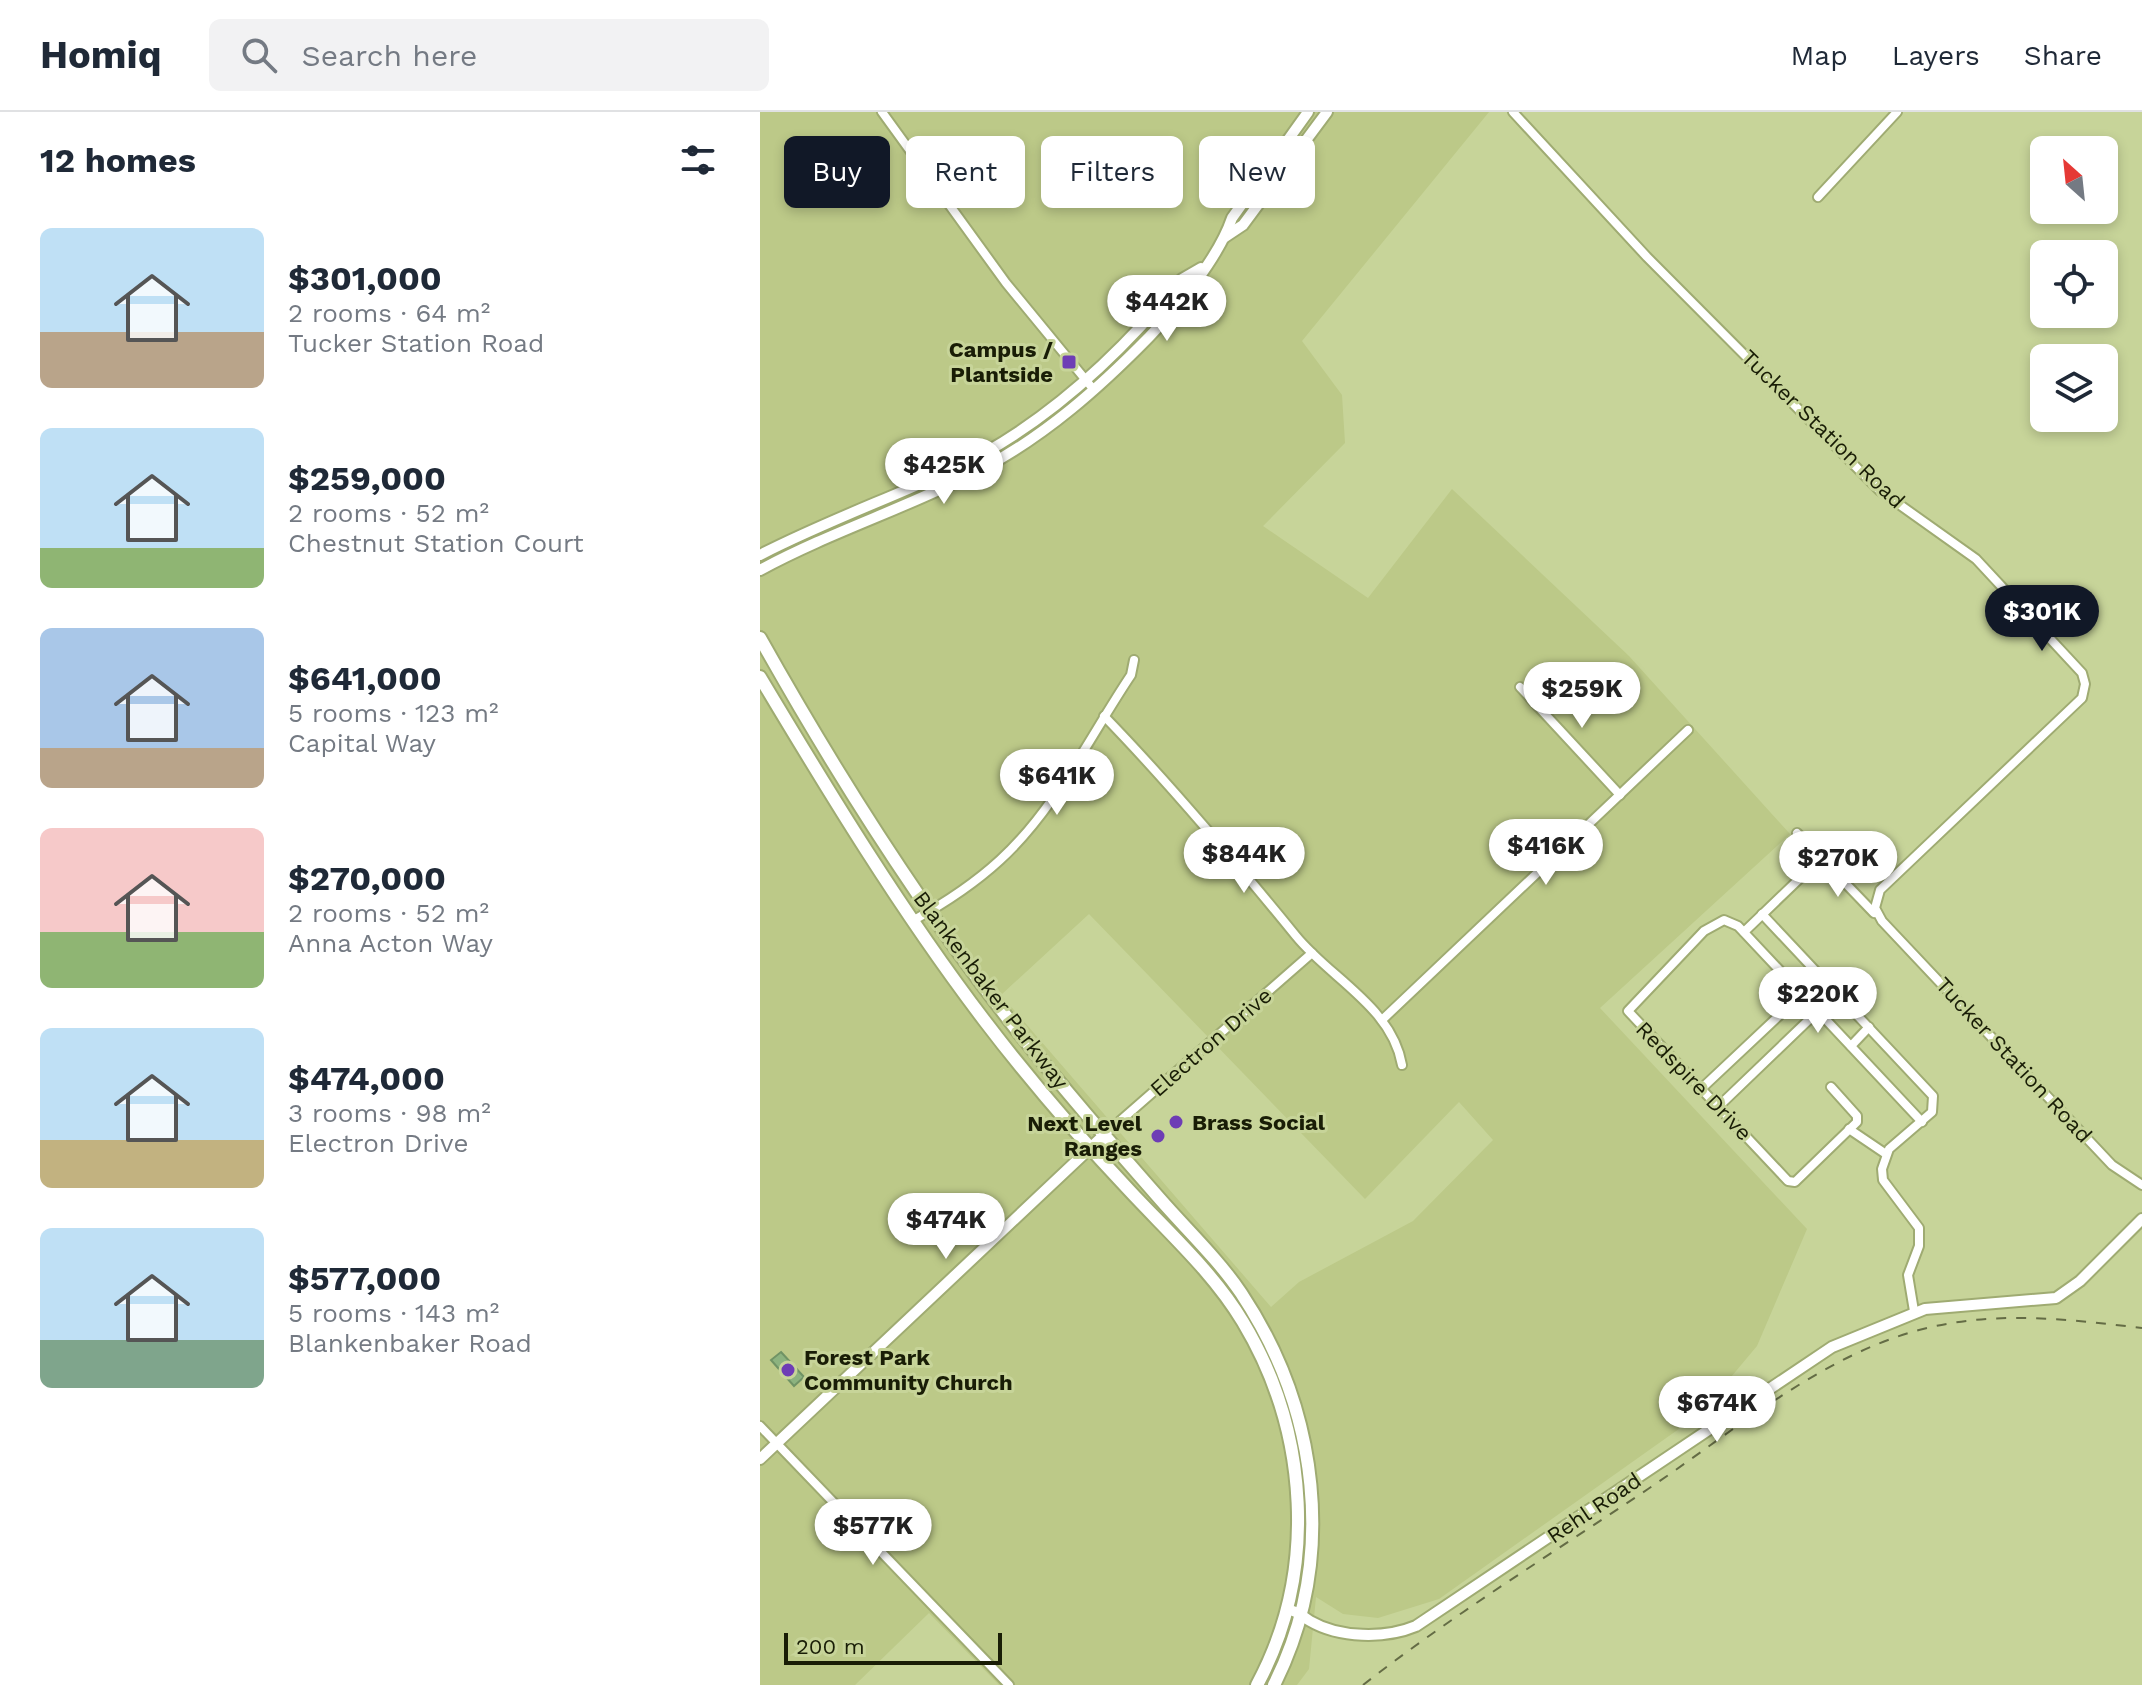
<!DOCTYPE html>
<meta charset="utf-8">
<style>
body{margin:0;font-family:"Work Sans",sans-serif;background:#f2f2f3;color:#1f2937;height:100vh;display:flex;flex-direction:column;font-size:30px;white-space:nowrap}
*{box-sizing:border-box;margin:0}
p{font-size:26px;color:#747a83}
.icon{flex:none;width:44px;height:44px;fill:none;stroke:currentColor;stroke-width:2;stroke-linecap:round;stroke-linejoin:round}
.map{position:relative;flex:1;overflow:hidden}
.sheet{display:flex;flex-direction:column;background:#fff;width:760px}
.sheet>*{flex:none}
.top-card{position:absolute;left:24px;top:24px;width:760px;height:72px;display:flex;gap:16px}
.needle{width:52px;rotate:333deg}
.controls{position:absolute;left:1270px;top:24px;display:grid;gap:16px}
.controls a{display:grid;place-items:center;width:88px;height:88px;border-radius:12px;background:#fff;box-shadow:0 4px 12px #0003;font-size:40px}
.scale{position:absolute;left:24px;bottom:20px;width:218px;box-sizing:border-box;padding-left:8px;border:4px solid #191d06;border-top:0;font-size:22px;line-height:28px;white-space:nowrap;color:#191d06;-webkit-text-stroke:6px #c7d499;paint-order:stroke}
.price{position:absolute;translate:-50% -68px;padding:0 18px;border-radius:28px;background:#fff;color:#222;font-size:26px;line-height:52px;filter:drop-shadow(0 2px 4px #0008)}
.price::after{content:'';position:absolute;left:50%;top:48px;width:24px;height:18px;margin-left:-12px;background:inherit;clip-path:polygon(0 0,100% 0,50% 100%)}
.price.on{background:#111827;color:#fff}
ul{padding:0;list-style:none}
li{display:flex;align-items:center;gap:24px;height:200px;padding:0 40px}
li span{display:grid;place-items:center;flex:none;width:224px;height:160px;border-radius:12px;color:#555}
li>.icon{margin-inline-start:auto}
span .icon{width:96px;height:96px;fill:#fffc;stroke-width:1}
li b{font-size:34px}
h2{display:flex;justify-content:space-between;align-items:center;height:96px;padding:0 40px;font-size:34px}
.pill{padding:0 28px;border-radius:12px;background:#fff;box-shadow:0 4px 12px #0003;font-size:28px;line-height:72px}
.pill.on{background:#111827;color:#fff}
header{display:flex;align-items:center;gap:48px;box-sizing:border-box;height:112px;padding:0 40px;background:#fff;border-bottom:2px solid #e0e1e3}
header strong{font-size:38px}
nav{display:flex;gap:44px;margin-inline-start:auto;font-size:28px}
.search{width:560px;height:72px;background:#f2f2f3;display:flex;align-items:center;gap:20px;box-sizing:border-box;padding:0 28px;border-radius:12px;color:#747a83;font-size:30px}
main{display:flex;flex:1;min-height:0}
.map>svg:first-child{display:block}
.built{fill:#bcc988;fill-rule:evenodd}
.building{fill:#8cb37f;stroke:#709365;stroke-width:2}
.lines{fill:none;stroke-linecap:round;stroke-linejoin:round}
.minor-casing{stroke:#9fab72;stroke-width:12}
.tertiary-casing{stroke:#9fab72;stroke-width:14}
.primary-casing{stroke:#9fab72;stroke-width:16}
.minor{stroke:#fff;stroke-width:8}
.tertiary{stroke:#fff;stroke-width:10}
.primary{stroke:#fff;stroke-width:12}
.rail{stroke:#646c45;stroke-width:2;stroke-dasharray:10 10;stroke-linecap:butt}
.poi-dot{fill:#6e3db5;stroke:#c7d499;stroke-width:3}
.labels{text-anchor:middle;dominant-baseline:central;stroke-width:6;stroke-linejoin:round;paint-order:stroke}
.poi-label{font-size:22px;font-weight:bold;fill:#191d06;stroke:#c7d499;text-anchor:end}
.street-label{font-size:22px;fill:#191d06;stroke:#c7d499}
</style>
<header>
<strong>Homiq</strong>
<div class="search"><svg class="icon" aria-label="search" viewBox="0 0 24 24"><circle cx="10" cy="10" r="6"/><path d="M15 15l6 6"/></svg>Search here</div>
<nav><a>Map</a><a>Layers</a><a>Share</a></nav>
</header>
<main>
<section class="sheet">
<h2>12 homes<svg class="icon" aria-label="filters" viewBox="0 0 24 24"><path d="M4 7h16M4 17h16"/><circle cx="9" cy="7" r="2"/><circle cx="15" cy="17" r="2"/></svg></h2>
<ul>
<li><span style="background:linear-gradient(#bfe0f5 65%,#b9a48a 0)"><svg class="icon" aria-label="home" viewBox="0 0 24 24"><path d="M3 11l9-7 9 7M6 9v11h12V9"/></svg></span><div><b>$301,000</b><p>2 rooms · 64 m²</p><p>Tucker Station Road</p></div></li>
<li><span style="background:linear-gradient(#bfe0f5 75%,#8fb573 0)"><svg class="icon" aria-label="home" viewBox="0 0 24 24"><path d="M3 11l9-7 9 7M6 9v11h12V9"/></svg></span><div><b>$259,000</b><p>2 rooms · 52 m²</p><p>Chestnut Station Court</p></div></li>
<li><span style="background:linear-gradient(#a9c7e8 75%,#b9a48a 0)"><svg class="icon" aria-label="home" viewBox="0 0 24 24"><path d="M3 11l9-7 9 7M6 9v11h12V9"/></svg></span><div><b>$641,000</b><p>5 rooms · 123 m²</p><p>Capital Way</p></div></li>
<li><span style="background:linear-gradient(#f6c9c9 65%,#8fb573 0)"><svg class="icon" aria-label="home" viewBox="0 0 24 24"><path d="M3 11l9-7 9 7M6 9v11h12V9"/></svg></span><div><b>$270,000</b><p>2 rooms · 52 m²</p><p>Anna Acton Way</p></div></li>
<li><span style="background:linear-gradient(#bfe0f5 70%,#c2b280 0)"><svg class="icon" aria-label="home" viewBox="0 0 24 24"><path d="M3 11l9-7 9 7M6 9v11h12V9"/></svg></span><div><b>$474,000</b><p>3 rooms · 98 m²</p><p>Electron Drive</p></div></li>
<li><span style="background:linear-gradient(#bfe0f5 70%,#7fa58c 0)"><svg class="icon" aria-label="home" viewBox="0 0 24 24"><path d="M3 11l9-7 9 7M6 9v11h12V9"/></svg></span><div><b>$577,000</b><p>5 rooms · 143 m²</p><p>Blankenbaker Road</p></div></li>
</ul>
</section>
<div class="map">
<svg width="1382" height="1573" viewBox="0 0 1382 1573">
<rect width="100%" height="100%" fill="#c7d499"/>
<path class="built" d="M0 0H729L542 229 582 283 585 331 503 414 608 486 692 377 869 544 1030 722 840 896 1047 1117 997 1234 940 1302 679 1487 618 1506 583 1502 556 1485 549 1557 537 1573H239L169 1501 95 1573H0ZM329 802 605 1087 699 990 733 1028 653 1109 539 1170 511 1195 241 883Z"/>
<path class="building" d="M21 1240 44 1265 34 1274 11 1248Z"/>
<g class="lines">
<defs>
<g id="minor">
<path d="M122 0 246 171 334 278"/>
<path d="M753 0 887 145 1119 378 1216 447 1322 561 1325 572 1322 586 1120 778 1115 796 1122 809 1352 1053 1382 1073"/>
<path d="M1058 85 1137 0"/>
<path d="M760 575 860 683"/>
<path d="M344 604C412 674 474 748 536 824 570 866 632 895 642 953"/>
<path d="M1037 721 1114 801"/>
<path d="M1002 802 1173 984 1172 1000 1129 1037 1122 1057 1123 1068 1159 1116V1134L1148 1163 1154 1199"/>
<path d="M154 808C183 792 215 771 240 748 295 698 330 624 371 563L374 548"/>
<path d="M984 820 1061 746"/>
<path d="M622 908 928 618"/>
<path d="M1091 934 1109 915"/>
<path d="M1071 975 1097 1004V1010L1035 1070 1028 1069 868 899 944 819 964 808 978 814 1162 1010"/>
<path d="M941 977 1042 882"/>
<path d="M959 994 1058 899"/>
<path d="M1089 1017 1126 1042"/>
<path d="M344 1023 552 841"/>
<path d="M0 1314 249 1573"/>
</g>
<g id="tertiary">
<path d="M465 125 483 113 567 0"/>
<path d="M0 443C62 411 126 388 189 359 281 317 359 244 422 167L441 156"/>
<path d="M0 458C72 419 150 395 222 357 286 323 339 276 389 225 418 195 459 145 472 106L548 0"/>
<path d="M0 1347 344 1023"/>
<path d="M533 1499C540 1501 543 1505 550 1509 579 1526 625 1527 656 1514L1072 1235 1165 1197 1296 1186 1320 1169 1382 1107"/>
</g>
<g id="primary">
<path d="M0 526C75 660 158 791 253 913 300 973 350 1030 400 1087 427 1118 458 1147 481 1181 558 1297 578 1446 514 1573"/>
<path d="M0 565C70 682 141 799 224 908 269 967 318 1024 369 1078 408 1120 453 1160 483 1210 549 1320 558 1460 497 1573"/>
</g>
</defs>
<use href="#minor" class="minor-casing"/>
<use href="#tertiary" class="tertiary-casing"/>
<use href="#primary" class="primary-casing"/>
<use href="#minor" class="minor"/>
<use href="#tertiary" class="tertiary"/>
<use href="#primary" class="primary"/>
<path class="rail" d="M603 1573C694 1502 793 1441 888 1377 973 1320 1059 1245 1159 1218 1234 1198 1307 1207 1382 1216"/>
</g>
<g class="poi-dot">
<rect x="301" y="242" width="16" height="16" rx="4"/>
<circle cx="416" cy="1010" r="8"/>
<circle cx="398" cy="1024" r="8"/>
<circle cx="28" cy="1258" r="8"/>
</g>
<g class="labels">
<g class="poi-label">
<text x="293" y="237">Campus /<tspan x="293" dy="25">Plantside</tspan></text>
<text x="432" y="1010" text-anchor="start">Brass Social</text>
<text x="382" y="1011">Next Level<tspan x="382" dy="25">Ranges</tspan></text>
<text x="44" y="1245" text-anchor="start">Forest Park<tspan x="44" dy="25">Community Church</tspan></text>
</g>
<g class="street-label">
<text transform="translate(1063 317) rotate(44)">Tucker Station Road</text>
<text transform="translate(231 878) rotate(53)">Blankenbaker Parkway</text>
<text transform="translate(451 930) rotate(-41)">Electron Drive</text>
<text transform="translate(1254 948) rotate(47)">Tucker Station Road</text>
<text transform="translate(934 969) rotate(46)">Redspire Drive</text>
<text transform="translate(834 1396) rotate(-34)">Rehl Road</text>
</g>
</g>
</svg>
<div class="controls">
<a><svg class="needle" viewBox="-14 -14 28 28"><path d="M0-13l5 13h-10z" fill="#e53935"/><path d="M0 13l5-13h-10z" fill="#747a83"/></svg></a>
<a><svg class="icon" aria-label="locate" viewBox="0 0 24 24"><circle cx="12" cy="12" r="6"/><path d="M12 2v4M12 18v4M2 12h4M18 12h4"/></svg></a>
<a><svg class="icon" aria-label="layers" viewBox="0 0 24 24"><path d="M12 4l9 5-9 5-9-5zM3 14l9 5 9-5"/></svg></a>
</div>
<div class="scale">200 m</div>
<b class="price" style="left:407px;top:231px">$442K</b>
<b class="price" style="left:184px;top:394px">$425K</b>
<b class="price on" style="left:1282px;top:541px">$301K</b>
<b class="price" style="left:822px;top:618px">$259K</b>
<b class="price" style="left:297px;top:705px">$641K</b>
<b class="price" style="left:786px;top:775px">$416K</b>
<b class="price" style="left:484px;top:783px">$844K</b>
<b class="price" style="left:1078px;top:787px">$270K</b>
<b class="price" style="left:1058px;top:923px">$220K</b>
<b class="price" style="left:186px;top:1149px">$474K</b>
<b class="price" style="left:957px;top:1332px">$674K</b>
<b class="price" style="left:113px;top:1455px">$577K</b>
<div class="top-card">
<a class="pill on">Buy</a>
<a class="pill">Rent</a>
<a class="pill">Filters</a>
<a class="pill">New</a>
</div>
</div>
</main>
